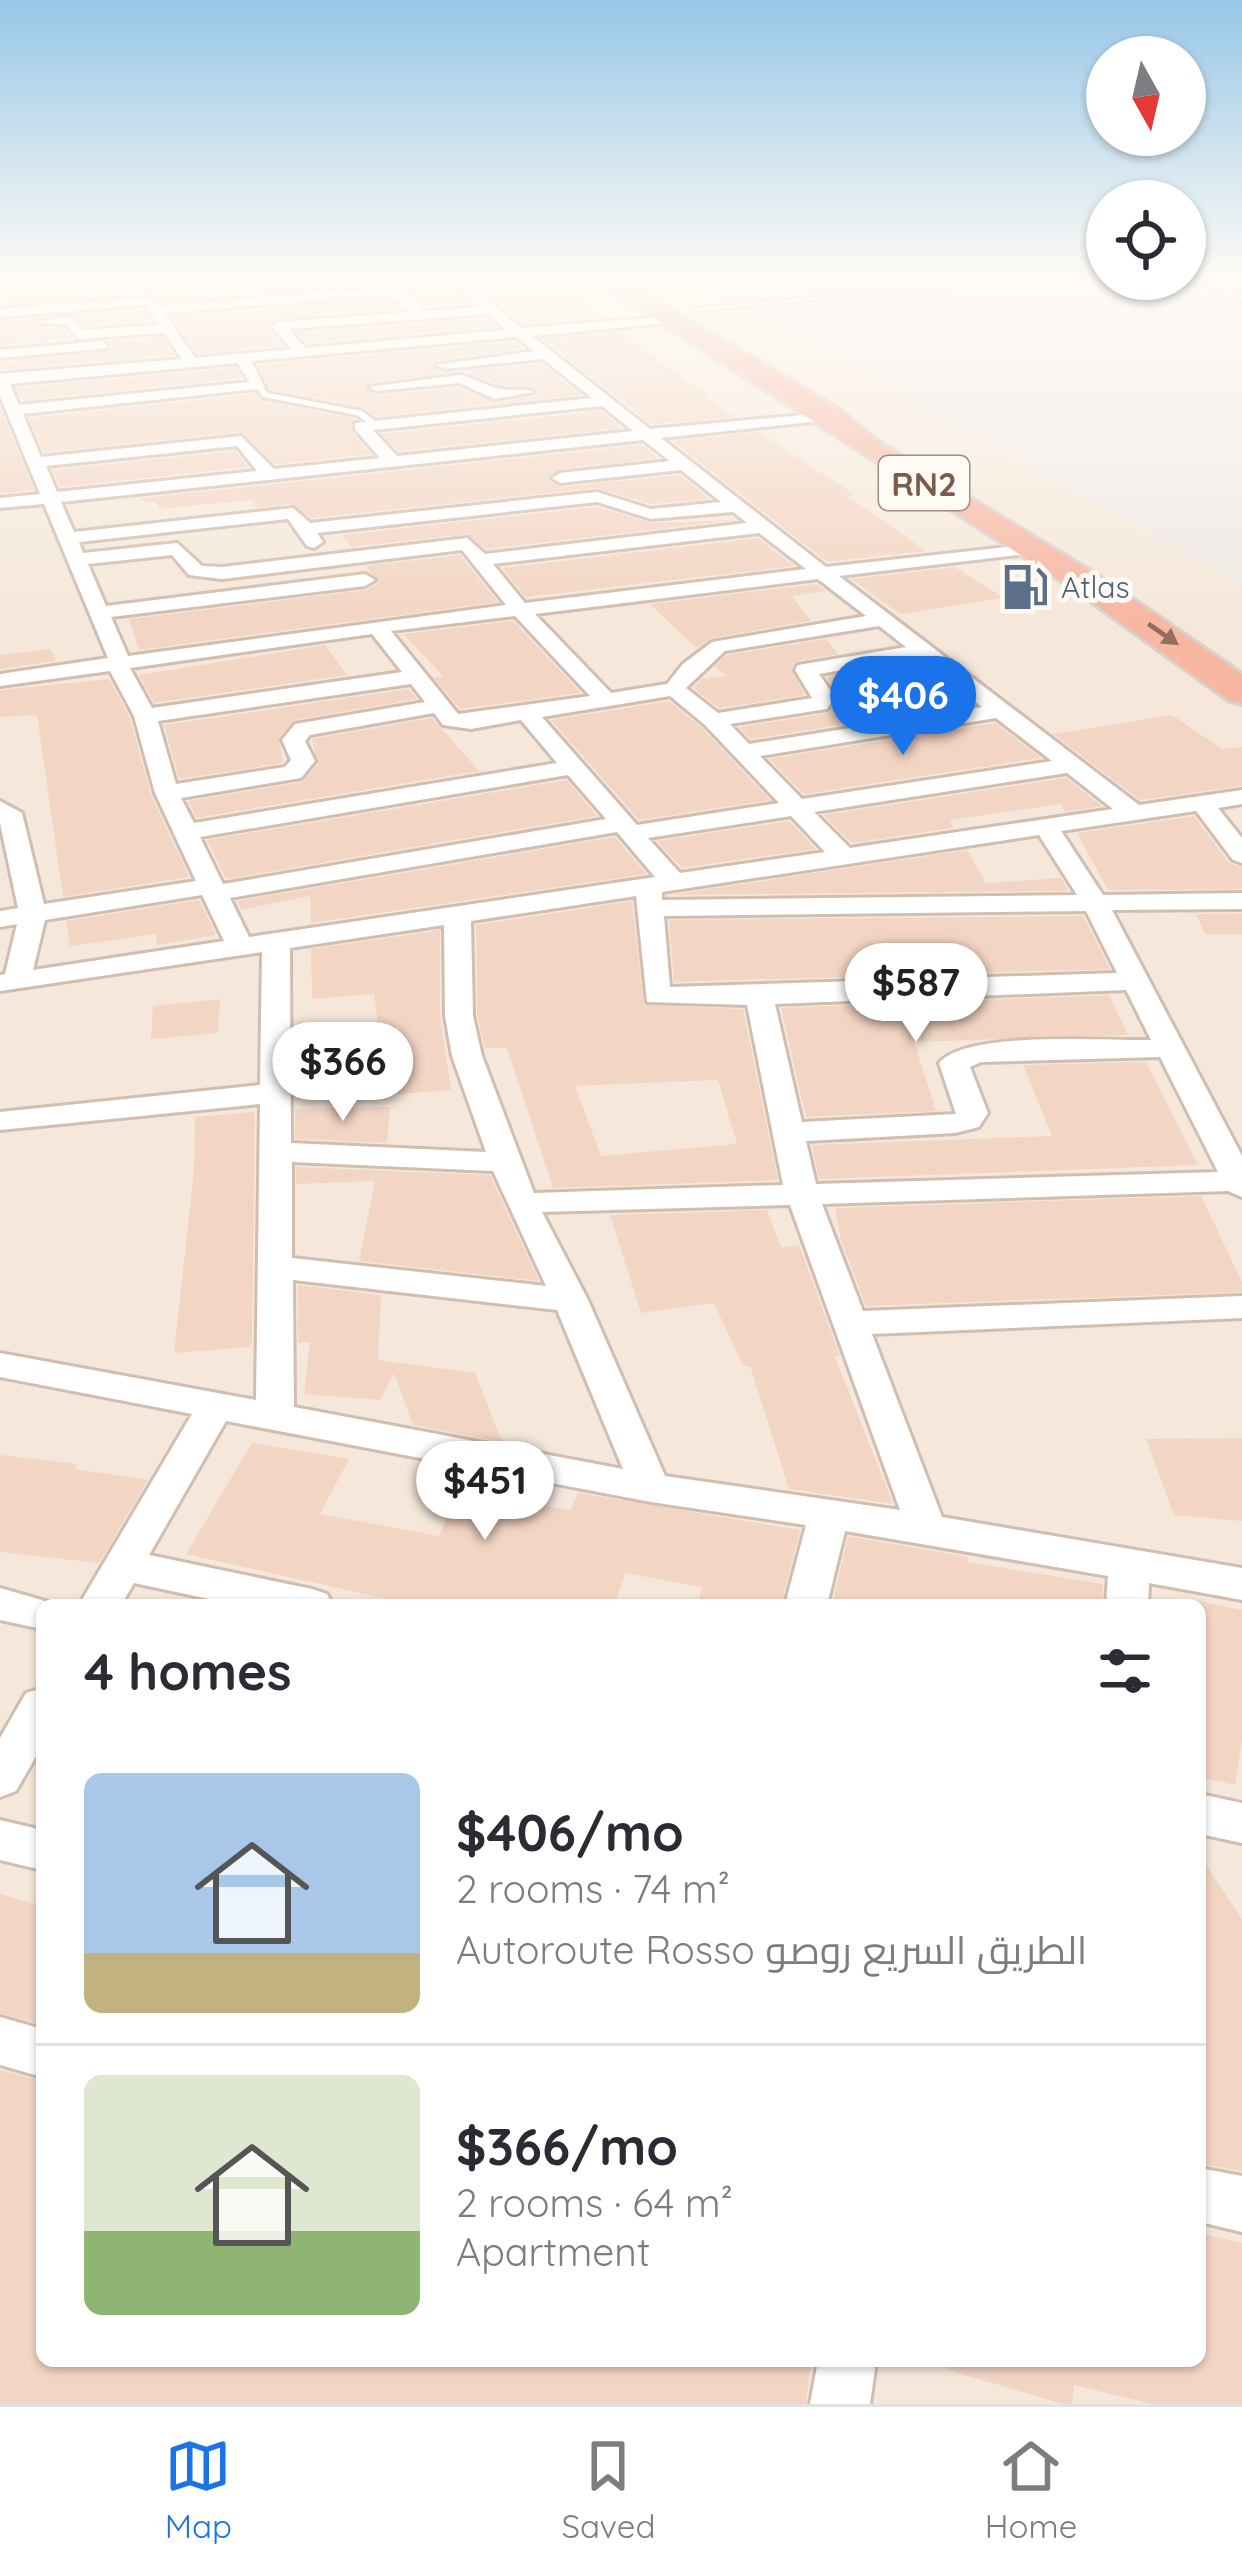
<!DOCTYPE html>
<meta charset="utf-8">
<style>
body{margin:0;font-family:Quicksand,Cairo,sans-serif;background:#f7f7f7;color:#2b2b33;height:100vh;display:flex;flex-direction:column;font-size:45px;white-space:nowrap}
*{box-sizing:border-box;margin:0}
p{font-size:39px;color:#7c7c81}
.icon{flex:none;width:66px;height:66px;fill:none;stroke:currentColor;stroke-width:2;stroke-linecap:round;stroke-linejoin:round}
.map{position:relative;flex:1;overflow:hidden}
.sheet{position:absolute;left:36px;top:1599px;width:1170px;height:768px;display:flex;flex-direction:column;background:#fff;border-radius:18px;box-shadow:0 3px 9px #0004}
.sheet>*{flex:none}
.needle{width:78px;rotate:172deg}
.buttons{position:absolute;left:1086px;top:36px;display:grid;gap:24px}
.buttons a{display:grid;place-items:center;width:120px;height:120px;border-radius:50%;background:#fff;box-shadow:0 3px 9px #0004;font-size:60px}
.price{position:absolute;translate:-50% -102px;padding:0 27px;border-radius:42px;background:#fff;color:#222;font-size:39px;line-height:78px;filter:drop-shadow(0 3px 6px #0008)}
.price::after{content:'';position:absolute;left:50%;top:72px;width:36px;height:27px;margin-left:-18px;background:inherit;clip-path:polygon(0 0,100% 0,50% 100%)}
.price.active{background:#1a73e8;color:#fff}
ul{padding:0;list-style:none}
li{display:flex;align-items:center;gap:36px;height:300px;padding:0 48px}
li+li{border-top:3px solid #e1e1e2}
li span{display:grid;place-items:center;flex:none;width:336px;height:240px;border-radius:18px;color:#555}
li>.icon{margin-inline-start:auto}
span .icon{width:144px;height:144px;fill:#fffc;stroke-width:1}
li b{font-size:51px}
h2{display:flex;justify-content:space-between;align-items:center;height:144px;padding:0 48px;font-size:51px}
.dock{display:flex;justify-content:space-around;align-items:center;height:168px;border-top:3px solid #e1e1e2;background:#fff;font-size:33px;color:#7c7c81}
.dock a{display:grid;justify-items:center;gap:6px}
.dock .active{color:#1a73e8}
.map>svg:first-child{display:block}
.residential{fill:#f5e8da;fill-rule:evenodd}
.industrial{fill:#efe9e4}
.building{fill:#f3d5c3;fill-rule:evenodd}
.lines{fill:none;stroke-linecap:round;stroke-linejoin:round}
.lane-casing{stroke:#d1beb0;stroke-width:6}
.street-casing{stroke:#d1beb0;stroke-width:6}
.highway-casing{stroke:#dad1cd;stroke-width:6}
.lane{fill:#fff;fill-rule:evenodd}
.street{fill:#fff;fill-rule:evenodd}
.highway{fill:#f7b7a3;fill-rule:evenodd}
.oneway{fill:#936e5e}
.labels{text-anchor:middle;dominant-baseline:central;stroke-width:10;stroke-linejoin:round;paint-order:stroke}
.far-service-label{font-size:30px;fill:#4e5e75;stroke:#fffaf3;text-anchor:start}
.shield{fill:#fffaf3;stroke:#a28b7f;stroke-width:3}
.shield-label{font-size:33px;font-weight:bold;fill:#7a5c4d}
</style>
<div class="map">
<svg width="1242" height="2404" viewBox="0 0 1242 2404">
<rect width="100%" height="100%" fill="#fdf6ec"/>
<path class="residential" d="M0 279H694L1242 585V2404H0ZM42 1605H1200V2361H42Z"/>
<path class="industrial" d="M694 279H1242V585Z"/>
<g class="building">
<path d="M0 279H442L468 303 427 306 406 286 388 283 161 301 149 292 8 304Z"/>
<path d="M467 279H553L601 317 523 323Z"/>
<path d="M387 300 399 308 277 318 268 325 282 345 197 353 172 317Z"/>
<path d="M143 310 151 321 85 325 76 315Z"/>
<path d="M29 319 32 326 65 329 72 339 0 345V321Z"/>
<path d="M487 319 496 326 307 343 298 333Z"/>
<path d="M619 332 709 397 705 398 735 417 651 424 544 339Z"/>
<path d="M162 338 174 355 0 369V362L108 352 112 348 109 341Z"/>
<path d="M515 342 523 348 436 361 433 366 442 373 368 383 365 388 376 395 458 388 496 403 535 396 538 390 497 384 464 371 542 364 581 395 376 416 363 407 270 389 258 365Z"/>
<path d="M235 368 242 378 22 400 17 388Z"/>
<path d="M255 394 262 401 354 419 352 432 371 454 276 464 241 432 44 452 29 418Z"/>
<path d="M0 408 34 490 0 493Z"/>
<path d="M601 411 622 428 399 451 382 434Z"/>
<path d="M759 432 855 495 848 496 926 551 827 562 673 441Z"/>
<path d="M642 445 658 458 560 469 548 479 560 487 680 475 710 499 651 504 597 488 311 518 292 504 256 508 252 500 160 509 155 501 145 503 142 498Z"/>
<path d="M235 451 248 467 60 487 52 470Z"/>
<path d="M597 507 651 523 736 520 486 549 466 534 352 547 342 535Z"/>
<path d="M758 538 794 566 526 597 502 568Z"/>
<path d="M460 555 498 602 139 650 129 619 366 590 379 583 366 566Z"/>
<path d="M955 567 1003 598 900 614 851 579Z"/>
<path d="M817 584 826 591 792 596 811 621 711 638 696 648 650 604Z"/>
<path d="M513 621 581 693 460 709 434 678 443 676 404 634Z"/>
<path d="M826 639 838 654 797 661 791 668 805 695 719 708 693 688 702 679 726 676 715 666 727 655Z"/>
<path d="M325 645 347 675 154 703 139 675Z"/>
<path d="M51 649 56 661 0 669V655Z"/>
<path d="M918 662 971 704 751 739 739 727 828 713 839 697 827 677Z"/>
<path d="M109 679 130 718 151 795 189 877 63 897 37 715 0 717V690Z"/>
<path d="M409 689 417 699 294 720 279 737 283 763 179 779 164 725Z"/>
<path d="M669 701 702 728 770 800 639 820 551 720Z"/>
<path d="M1172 715 1222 749 1242 747V786L1140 800 1053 734Z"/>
<path d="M432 718 479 771 196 818 188 801 302 782 318 764 312 739Z"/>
<path d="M995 723 1041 758 804 794 769 759Z"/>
<path d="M1066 778 1102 806 1065 812 1061 804 949 820 954 828 852 843 823 815Z"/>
<path d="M567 780 597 816 226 879 207 840Z"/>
<path d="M1194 816 1229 863 1242 867V889L1108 890 1077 833Z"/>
<path d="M789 821 816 849 682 868 657 841Z"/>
<path d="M615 837 646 874 311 923 310 896 241 910 237 901Z"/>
<path d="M967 850 986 883 1061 878 1069 891 670 895Z"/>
<path d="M199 900 216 935 156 945 157 934 70 946 66 921Z"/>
<path d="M632 901 644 1005 743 1009 778 1180 553 1188 507 1048H485L477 1015 476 925ZM718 1080 737 1144 601 1156 575 1086Z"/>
<path d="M1196 914H1242V934H1205Z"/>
<path d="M1083 916 1110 969 674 982 669 920Z"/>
<path d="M440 930V1016L451 1090 388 1095 374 994 312 999 311 949Z"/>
<path d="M1109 995 1128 1035 914 1042 936 1111 806 1117 781 1008Z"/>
<path d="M220 999 218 1033 151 1039 153 1006Z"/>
<path d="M1146 1062 1198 1165 819 1179 812 1145 1052 1136 1023 1065Z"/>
<path d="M390 1107 387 1143 295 1139V1109Z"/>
<path d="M255 1112 252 1342 249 1347 174 1353 194 1170 195 1117Z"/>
<path d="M296 1167 490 1175 539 1281 359 1261 375 1181 296 1184Z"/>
<path d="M1201 1196 1242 1282V1292L866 1306 841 1240 835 1208Z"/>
<path d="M767 1210 781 1247 799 1245 840 1356 835 1357 893 1504 789 1489 750 1366H743L714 1303 641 1313 610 1215Z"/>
<path d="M298 1285 381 1295 378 1360 475 1373 502 1442 413 1425 394 1373 380 1400 304 1394 310 1342 298 1343Z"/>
<path d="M1242 1438V1521L1174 1515 1146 1439Z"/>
<path d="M252 1443 349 1459 320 1514 439 1536 465 1471 514 1480 507 1500 571 1510 578 1493 800 1530 781 1605H698L702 1587 625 1573 615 1605H414L186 1554Z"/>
<path d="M0 1455 78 1464 74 1469 148 1480 99 1563 0 1552Z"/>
<path d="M848 1536 968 1557 967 1562 1103 1584 1102 1605H832Z"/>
<path d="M1200 1601 1242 1610V1739L1235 1785 1200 1777Z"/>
<path d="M1200 1856 1242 1919V2171L1200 2164Z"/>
<path d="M0 1894 42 1906V2024L0 2013Z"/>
<path d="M0 2070 42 2081V2361H811L806 2404H0Z"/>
<path d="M1200 2233 1242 2243V2404H1151L1074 2385 1072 2404H1063L947 2370 948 2361H1200Z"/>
</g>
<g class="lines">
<defs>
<g id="lane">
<path d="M1007 279H1030L694 311 691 309Z"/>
<path d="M1187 279H1195L1242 297V301Z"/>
<path d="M253 384H259L268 393 362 411 379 424 372 426 357 415 263 397Z"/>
</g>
<g id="street">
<path d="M446 279H460L522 328 674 316 669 323 532 336 650 429 835 412V418L829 420 661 438 826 567 1033 544V552L1026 554 839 576 1139 805 1242 790V804L1218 808 1242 838V863L1233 860 1196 811 1061 831 1103 895 1242 893V909L1112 910 1242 1156V1197L1228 1191 822 1204 863 1311 1242 1296V1318L872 1334 942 1517 1242 1568V1600L1149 1583 1148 1605H1106L1108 1576 845 1531 827 1605H785L806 1525 651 1502 226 1421 149 1555 312 1589 327 1594 333 1605H237L134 1583 121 1605H79L192 1414 0 1377V1353L256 1400 260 1104 0 1130V1112L260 1085 262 952 0 991V975L5 974 17 924 0 927V911L18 908 0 823V801L22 813 44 904 196 881 155 793 134 716 110 671 0 686V674L108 658 44 504 0 508V498L40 494 0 396V374L182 359 164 333 78 339 67 325 32 322 72 317 83 330 159 325 145 305 0 317V309L149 297 159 306 388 287 403 289 425 311 479 307ZM388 295 411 312 279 322 272 326 291 349 195 358 164 313ZM488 314 507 330 305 348 289 329ZM516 337 534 351 437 365 444 369 543 359 592 398 355 423V429L380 458 274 469 241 436 41 457 23 414 265 388 251 361ZM237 363 250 382 19 405 10 384ZM602 406 633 431 397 456 373 430ZM643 440 670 461 560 473 552 478 560 483 681 470 721 502 651 509 597 492 310 523 293 508 74 532 61 502ZM237 446 257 471 57 492 46 466ZM597 502 651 519 733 512 747 523 485 554 467 538 222 567 202 566 177 543 83 553 79 542 288 519 307 546 314 548 323 542 317 533ZM759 533 806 569 525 603 493 564ZM462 550 506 605 128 656 111 617 365 586 375 580 365 574 106 606 88 564 172 555 189 575 222 579ZM818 579 866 616 712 642 683 664 667 684 611 693 535 614ZM515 616 590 696 458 714 391 631ZM879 626 906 647 798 665 795 670 812 698 718 713 686 688 725 651ZM372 634 402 672 152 708 130 668ZM919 657 982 707 749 744 730 724 827 709 835 697 819 674ZM411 684 425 702 295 724 282 740 291 760 285 767 176 784 158 721ZM670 696 705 725 779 803 637 825 542 717ZM434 713 443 725 471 729 521 720 557 763 194 823 181 798 301 778 315 761 305 741 310 735ZM996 718 1052 761 802 799 760 756ZM1067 773 1113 809 850 848 814 812ZM568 775 606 819 223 884 200 837ZM791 816 825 852 680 873 648 838ZM617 832 655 877 249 937 230 898ZM1039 835 1077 895 662 900V892ZM202 895 224 941 33 970 45 920ZM636 896 647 1002 747 1005 783 1185 534 1193 482 1056 473 1016 471 921ZM1086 911 1117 973 670 987 664 916ZM444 925 445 1016 452 1056 486 1152 291 1143 290 948ZM1126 990 1151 1040C1106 1041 967 1030 939 1063L956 1114 802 1122 775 1004ZM1160 1057 1218 1172 816 1184 806 1141 955 1133 979 1127 988 1113 970 1067 981 1062ZM292 1162 493 1171 546 1286 292 1258ZM790 1205 900 1510 665 1476 588 1300 542 1212ZM293 1280 557 1310 623 1469 294 1407Z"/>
<path d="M103 341 108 348 0 358V350Z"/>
<path d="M459 375C475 377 487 387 501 389 514 392 522 387 534 392L495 399 459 383 376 391 369 387Z"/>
<path d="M0 1588 59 1605H42V1629L0 1620Z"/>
<path d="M42 1688V1746L16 1791 0 1797V1738L26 1693Z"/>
<path d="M1200 1794 1242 1803V1843L1200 1834Z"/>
<path d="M0 1820 42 1830V1870L0 1860Z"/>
<path d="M0 2017 42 2029V2077L0 2065Z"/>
<path d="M1200 2168 1242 2176V2232L1200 2222Z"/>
<path d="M818 2361H876L870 2404H810Z"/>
</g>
<path id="highway" d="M593 279H620L839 409 879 442 1102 578 1242 674V704L1228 700 1078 592Z"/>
</defs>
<use href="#lane" class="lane-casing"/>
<use href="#street" class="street-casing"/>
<use href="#highway" class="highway-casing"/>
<use href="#lane" class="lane"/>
<use href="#street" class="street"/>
<use href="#highway" class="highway"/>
</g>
<defs><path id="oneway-solid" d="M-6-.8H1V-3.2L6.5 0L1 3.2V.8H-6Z" transform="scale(3)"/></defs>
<use class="oneway" href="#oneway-solid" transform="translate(1163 634) rotate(35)"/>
<linearGradient id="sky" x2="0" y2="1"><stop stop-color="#97c7e8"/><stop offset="0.45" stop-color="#fefbf6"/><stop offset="1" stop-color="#fefbf6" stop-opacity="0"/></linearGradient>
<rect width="1242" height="615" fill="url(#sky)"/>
<defs>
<symbol id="fuel-bare" viewBox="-9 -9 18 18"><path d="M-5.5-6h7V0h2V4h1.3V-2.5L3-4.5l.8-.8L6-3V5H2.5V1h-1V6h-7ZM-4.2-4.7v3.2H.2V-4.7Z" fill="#5c6f8a" stroke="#fffaf3" stroke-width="2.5" paint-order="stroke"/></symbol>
</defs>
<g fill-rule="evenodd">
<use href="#fuel-bare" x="992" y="554" width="66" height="66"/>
</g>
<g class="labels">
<g class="far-service-label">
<text x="1061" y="587">Atlas</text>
</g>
<rect class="shield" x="879" y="456" width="90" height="54" rx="9"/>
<g class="shield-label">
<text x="924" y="483">RN2</text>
</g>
</g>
</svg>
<div class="buttons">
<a><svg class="needle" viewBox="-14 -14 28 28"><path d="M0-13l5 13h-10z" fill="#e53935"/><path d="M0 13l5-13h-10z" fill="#7c7c81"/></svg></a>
<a><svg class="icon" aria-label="locate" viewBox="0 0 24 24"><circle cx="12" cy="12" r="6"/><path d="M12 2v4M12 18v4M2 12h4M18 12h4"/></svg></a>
</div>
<b class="price active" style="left:903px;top:758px">$406</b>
<b class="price" style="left:916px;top:1045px">$587</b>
<b class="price" style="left:343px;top:1124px">$366</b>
<b class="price" style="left:485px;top:1543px">$451</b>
<section class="sheet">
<h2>4 homes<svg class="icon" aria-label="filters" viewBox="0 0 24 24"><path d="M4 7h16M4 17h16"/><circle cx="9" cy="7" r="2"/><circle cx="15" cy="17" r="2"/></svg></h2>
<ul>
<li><span style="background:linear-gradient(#a9c7e8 75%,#c2b280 0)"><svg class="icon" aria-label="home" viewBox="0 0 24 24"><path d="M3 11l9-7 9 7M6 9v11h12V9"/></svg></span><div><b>$406/mo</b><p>2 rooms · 74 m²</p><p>Autoroute Rosso الطريق السريع روصو</p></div></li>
<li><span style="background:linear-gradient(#dfe7d0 65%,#8fb573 0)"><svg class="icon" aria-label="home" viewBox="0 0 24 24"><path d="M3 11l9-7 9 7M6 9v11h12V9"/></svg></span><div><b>$366/mo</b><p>2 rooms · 64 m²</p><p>Apartment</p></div></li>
</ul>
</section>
</div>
<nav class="dock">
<a class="active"><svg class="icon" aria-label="map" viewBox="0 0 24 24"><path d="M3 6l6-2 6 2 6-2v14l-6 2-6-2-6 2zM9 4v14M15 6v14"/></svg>Map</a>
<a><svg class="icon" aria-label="saved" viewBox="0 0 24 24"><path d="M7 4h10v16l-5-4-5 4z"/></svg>Saved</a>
<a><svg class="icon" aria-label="home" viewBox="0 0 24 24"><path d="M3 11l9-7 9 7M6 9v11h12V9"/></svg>Home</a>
</nav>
